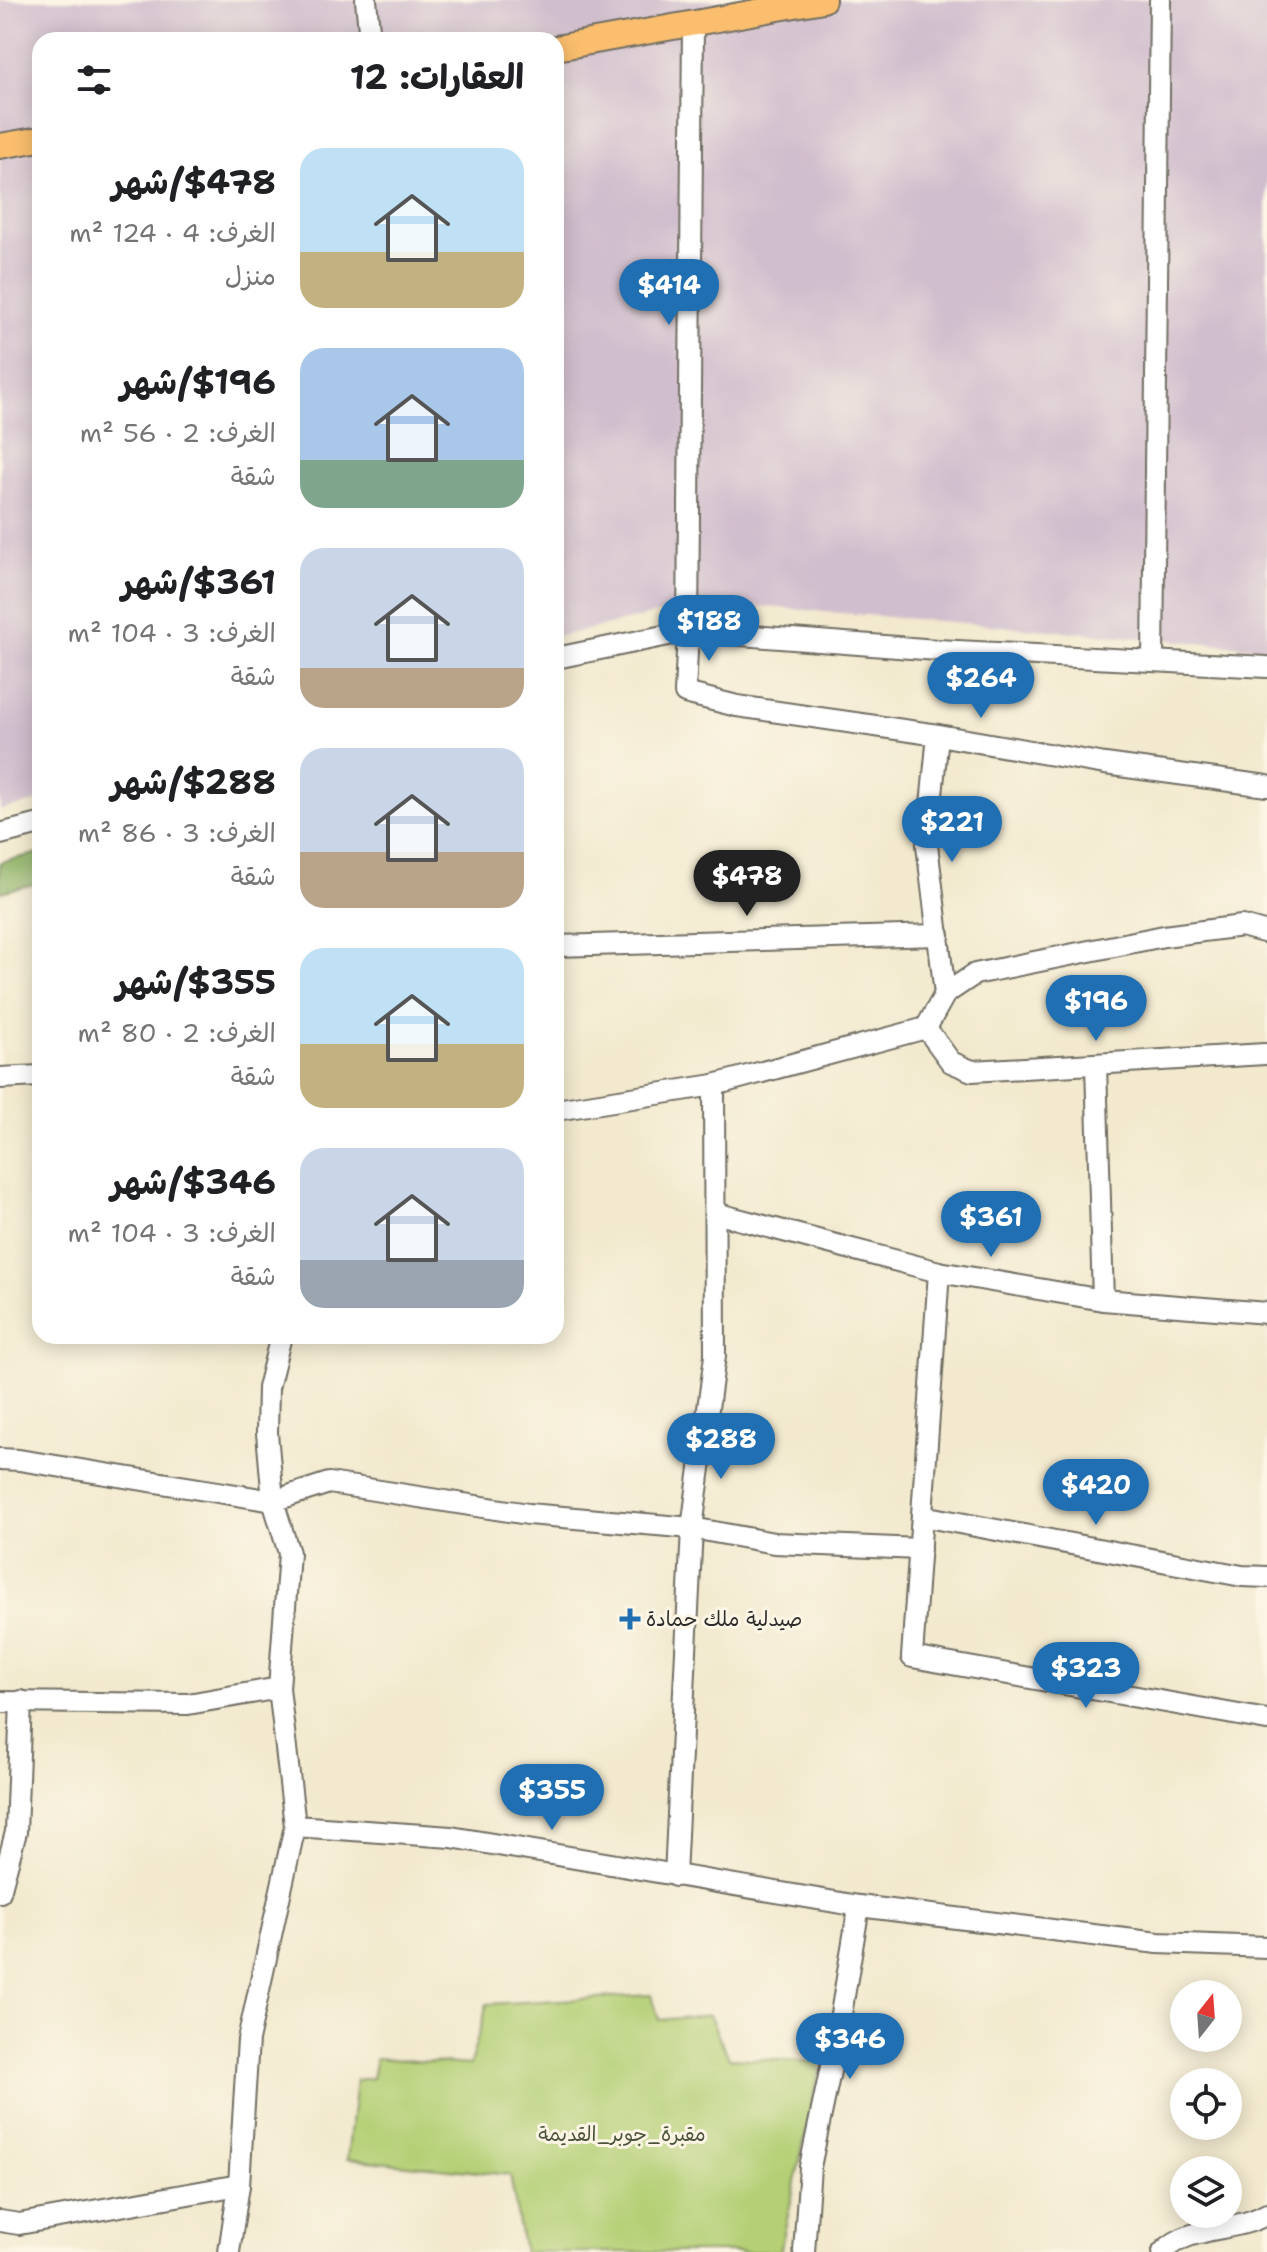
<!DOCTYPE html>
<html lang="ar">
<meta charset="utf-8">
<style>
body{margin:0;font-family:"Shantell Sans","Playpen Sans Arabic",sans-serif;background:#f6f6f6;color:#202124;direction:rtl;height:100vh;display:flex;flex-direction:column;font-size:30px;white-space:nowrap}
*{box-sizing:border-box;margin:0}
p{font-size:26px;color:#757577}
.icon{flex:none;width:44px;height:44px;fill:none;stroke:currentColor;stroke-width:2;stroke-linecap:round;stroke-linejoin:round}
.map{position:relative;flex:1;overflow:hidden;direction:ltr}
.details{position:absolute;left:32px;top:32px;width:532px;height:1312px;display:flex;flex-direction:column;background:#fff;border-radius:24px;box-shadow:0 4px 20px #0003;direction:rtl}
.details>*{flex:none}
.needle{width:52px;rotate:17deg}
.fabs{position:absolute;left:1170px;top:1980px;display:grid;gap:16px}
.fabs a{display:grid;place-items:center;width:72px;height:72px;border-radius:50%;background:#fff;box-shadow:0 4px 20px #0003;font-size:40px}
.price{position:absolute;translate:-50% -68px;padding:0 18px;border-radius:28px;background:#1f6fb2;color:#fff;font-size:26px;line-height:52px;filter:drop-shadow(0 2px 4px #0008)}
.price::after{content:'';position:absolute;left:50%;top:48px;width:24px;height:18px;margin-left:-12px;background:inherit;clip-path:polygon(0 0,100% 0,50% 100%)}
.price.on{background:#222;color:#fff}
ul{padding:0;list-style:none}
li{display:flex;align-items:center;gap:24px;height:200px;padding:0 40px}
li span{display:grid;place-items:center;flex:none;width:224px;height:160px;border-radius:24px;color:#555}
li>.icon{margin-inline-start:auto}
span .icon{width:96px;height:96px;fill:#fffc;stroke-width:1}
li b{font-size:34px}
h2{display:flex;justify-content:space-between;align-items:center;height:96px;padding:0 40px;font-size:34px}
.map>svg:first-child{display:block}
.industrial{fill:#d0bdcd}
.green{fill:#b4cf75;stroke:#707d50;stroke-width:2}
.forest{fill:#8fb266;stroke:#5d6e48;stroke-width:2}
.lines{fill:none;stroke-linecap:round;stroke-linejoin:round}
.minor-casing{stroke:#716e64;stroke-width:24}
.major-casing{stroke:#716e64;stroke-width:28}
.minor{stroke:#fff;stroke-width:20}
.major{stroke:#fabe6e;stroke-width:24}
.poi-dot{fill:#1f6fb2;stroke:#fcf5e5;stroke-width:3}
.labels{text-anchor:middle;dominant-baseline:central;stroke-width:6;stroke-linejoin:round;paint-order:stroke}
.poi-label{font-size:20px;fill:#2b2b2b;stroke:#fcf5e5;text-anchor:start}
.park-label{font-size:20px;fill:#4d543e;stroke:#fcf5e5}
</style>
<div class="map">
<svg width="1267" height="2252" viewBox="0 0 1267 2252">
<rect width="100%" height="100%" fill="#fcf5e5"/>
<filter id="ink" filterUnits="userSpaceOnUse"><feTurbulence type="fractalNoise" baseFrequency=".0125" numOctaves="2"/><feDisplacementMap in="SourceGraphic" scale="16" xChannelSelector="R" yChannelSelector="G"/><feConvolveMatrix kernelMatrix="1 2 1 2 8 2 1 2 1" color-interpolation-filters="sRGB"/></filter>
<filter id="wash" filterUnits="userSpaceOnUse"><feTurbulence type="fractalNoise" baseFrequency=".006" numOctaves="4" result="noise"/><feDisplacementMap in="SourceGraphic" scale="32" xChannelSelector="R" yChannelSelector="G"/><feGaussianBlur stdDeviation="1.8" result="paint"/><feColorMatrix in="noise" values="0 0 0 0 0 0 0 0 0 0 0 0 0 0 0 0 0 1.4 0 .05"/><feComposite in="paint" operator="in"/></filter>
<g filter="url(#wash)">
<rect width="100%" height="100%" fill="#f2e9ce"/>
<path class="industrial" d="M0 0H1267V648L708 602 556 637V40H40V801L0 810Z"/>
<path class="green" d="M652 1995 659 2020 709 2015 729 2058 821 2062 780 2252H524L510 2175 347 2159 356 2080 372 2078 376 2058 470 2065 487 2004Z"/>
<path class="forest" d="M40 853V883L0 892V862Z"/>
</g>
<g filter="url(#ink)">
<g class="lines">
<defs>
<g id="minor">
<path d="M366 0 370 40"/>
<path d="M693 24 688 631 685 693 737 706 938 735 1105 764 1267 786"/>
<path d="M556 658 688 631 937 650 1267 667"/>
<path d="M1153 660 1160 0"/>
<path d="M938 735 927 845 945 994"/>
<path d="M0 834 40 824"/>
<path d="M556 946 939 935"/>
<path d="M926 1028 951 1062 972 1071 1265 1054"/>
<path d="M1096 1065 1103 1300"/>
<path d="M0 1078 40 1076"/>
<path d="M556 1110 714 1085 926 1028 945 994 975 974 1164 936 1242 926 1267 933"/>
<path d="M715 1213 939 1272 1103 1300 1267 1313"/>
<path d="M939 1272 912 1657 1267 1720"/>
<path d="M281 1336 268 1388 267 1433 273 1501 289 1553 279 1688 295 1826"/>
<path d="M0 1459 19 1460 273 1501 329 1483 528 1514 692 1528 774 1543 920 1549"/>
<path d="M922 1516 1242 1576 1267 1577"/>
<path d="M0 1702 188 1704 279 1688"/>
<path d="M675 1876 692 1528 715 1356 714 1085"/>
<path d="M0 1892 16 1832 21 1701"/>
<path d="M0 2221 19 2224 239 2185"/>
<path d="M229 2252 239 2185 248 2040 295 1826 451 1837 859 1906 1158 1943 1267 1947"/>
<path d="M804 2252 810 2167 837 2038 859 1906"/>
<path d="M1163 2252C1191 2224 1234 2233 1267 2214"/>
</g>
<g id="major">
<path d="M556 48 823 0"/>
<path d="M0 146 40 139"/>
</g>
</defs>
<use href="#minor" class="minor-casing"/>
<use href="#major" class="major-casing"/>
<use href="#minor" class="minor"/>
<use href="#major" class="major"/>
</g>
</g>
<path class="poi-dot" d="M626 1607h8v8h8v8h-8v8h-8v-8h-8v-8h8z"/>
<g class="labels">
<g class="poi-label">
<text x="646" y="1619">صيدلية ملك حمادة</text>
</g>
<g class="park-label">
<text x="622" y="2134">مقبرة_جوبر_القديمة</text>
</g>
</g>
</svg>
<div class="fabs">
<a><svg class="needle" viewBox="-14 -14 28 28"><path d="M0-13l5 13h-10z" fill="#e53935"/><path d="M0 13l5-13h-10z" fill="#757577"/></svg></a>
<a><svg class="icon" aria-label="locate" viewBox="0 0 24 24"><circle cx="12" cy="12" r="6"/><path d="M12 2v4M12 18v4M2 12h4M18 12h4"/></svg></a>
<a><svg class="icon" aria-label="layers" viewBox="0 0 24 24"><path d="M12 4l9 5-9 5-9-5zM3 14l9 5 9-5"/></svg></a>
</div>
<b class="price" style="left:669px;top:327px">$414</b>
<b class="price" style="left:709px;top:663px">$188</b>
<b class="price" style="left:981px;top:720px">$264</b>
<b class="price" style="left:952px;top:864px">$221</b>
<b class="price on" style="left:747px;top:918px">$478</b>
<b class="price" style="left:1096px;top:1043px">$196</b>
<b class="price" style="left:991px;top:1259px">$361</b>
<b class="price" style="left:721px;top:1481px">$288</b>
<b class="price" style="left:1096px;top:1527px">$420</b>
<b class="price" style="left:1086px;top:1710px">$323</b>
<b class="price" style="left:552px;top:1832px">$355</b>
<b class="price" style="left:850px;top:2081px">$346</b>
<section class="details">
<h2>العقارات: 12<svg class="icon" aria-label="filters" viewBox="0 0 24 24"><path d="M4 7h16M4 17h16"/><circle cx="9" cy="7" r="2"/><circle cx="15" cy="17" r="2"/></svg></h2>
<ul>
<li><span style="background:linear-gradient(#bfe0f5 65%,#c2b280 0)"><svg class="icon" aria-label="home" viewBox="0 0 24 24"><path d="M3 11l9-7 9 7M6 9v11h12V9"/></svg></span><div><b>$478/شهر</b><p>الغرف: 4 · 124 m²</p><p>منزل</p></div></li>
<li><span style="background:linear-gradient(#a9c7e8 70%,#7fa58c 0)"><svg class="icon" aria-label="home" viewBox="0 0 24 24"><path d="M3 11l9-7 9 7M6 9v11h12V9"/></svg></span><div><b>$196/شهر</b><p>الغرف: 2 · 56 m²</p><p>شقة</p></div></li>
<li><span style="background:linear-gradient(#c9d6e8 75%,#b9a48a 0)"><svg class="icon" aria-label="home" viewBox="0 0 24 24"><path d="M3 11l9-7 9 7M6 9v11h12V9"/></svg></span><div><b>$361/شهر</b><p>الغرف: 3 · 104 m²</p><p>شقة</p></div></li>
<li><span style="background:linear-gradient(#c9d6e8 65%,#b9a48a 0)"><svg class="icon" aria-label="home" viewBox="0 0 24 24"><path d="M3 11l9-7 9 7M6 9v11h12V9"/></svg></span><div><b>$288/شهر</b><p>الغرف: 3 · 86 m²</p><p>شقة</p></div></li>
<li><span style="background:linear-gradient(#bfe0f5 60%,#c2b280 0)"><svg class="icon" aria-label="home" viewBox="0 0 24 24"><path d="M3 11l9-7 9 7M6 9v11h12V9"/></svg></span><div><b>$355/شهر</b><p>الغرف: 2 · 80 m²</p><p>شقة</p></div></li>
<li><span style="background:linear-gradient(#c9d6e8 70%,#9aa5b1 0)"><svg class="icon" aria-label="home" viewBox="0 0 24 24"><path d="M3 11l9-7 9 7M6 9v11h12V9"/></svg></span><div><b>$346/شهر</b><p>الغرف: 3 · 104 m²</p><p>شقة</p></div></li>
</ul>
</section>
</div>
